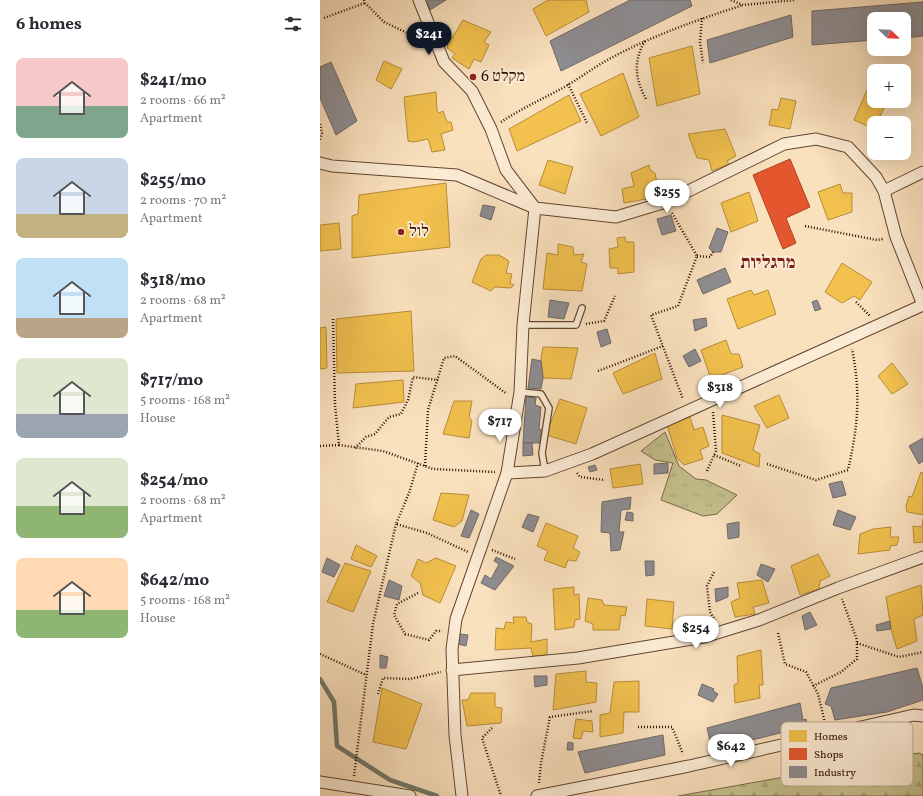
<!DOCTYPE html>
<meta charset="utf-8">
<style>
body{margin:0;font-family:Vollkorn,"Frank Ruhl Libre",serif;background:#f2f2f3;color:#2b2b33;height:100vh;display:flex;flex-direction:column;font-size:15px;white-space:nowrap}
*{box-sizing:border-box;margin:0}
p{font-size:13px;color:#7c7c81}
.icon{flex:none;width:22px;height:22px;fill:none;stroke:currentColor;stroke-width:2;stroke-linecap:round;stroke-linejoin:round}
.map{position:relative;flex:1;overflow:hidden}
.side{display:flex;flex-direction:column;background:#fff;width:320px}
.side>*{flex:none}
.needle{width:26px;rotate:113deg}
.fabs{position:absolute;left:547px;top:12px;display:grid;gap:8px}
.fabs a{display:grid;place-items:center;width:44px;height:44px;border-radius:8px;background:#fff;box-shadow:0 4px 16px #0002;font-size:20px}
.price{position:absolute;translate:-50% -34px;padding:0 9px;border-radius:14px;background:#fff;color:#222;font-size:13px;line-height:26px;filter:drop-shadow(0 1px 2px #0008)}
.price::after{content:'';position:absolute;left:50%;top:24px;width:12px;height:9px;margin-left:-6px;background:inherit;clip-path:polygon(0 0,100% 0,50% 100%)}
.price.active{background:#111827;color:#fff}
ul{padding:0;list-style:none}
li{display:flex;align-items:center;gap:12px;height:100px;padding:0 16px}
li span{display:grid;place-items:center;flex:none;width:112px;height:80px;border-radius:8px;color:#555}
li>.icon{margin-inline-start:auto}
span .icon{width:48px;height:48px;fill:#fffc;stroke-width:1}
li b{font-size:17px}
h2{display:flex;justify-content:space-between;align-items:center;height:48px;padding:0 16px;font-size:17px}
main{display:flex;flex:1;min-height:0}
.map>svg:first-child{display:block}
.grass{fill:url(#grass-tufts);stroke:#7a6946}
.forest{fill:url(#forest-firs);stroke:#7a6946}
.homes{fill:#f2c14e;stroke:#b88c37}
.shops{fill:#e4572e;stroke:#ae4220}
.industry{fill:#8d8d92;stroke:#716866}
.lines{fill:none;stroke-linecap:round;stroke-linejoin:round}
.stream{stroke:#72796a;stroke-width:4.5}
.lane-casing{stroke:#624530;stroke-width:8}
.street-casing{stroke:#624530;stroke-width:13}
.path{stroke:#2f1100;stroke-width:2.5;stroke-dasharray:1 2;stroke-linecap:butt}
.lane{stroke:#fcecd5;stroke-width:5.5}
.street{stroke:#fcecd5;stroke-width:11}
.poi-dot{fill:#8f2418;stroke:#fcecd5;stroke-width:1.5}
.labels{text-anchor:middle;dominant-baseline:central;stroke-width:4;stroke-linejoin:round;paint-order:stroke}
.poi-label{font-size:16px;fill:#2f1100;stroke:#fcecd5;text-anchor:start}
.quarter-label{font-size:18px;font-weight:bold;fill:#7a1f14;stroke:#fcecd5}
.key{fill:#fcecd5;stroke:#beaa95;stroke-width:1}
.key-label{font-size:11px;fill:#2f1100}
</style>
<main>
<section class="side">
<h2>6 homes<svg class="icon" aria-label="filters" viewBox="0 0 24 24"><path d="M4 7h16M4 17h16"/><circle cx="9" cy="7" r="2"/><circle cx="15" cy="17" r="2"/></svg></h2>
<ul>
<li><span style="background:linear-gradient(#f6c9c9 60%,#7fa58c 0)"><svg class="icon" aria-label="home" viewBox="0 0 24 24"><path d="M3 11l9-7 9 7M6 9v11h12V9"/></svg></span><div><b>$241/mo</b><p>2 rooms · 66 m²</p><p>Apartment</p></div></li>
<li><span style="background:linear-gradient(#c9d6e8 70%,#c2b280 0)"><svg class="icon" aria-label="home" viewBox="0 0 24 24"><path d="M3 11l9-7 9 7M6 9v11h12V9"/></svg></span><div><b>$255/mo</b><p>2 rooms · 70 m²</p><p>Apartment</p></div></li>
<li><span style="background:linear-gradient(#bfe0f5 75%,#b9a48a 0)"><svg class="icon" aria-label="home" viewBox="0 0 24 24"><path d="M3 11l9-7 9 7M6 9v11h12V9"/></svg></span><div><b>$318/mo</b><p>2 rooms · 68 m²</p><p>Apartment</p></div></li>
<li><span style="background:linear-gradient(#dfe7d0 70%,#9aa5b1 0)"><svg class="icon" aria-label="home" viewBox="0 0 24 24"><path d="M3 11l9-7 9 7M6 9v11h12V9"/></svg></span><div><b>$717/mo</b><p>5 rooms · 168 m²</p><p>House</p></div></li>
<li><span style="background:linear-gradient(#dfe7d0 60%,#8fb573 0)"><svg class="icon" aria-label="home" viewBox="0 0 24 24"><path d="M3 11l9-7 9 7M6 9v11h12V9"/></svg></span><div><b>$254/mo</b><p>2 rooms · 68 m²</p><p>Apartment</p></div></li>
<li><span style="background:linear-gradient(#ffd9b3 65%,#8fb573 0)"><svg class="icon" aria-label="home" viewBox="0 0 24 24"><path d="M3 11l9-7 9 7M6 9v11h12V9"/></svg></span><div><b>$642/mo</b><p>5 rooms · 168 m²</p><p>House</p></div></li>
</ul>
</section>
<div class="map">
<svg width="603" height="796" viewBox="0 0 603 796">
<defs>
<pattern id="grass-tufts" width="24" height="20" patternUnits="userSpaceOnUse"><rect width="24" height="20" fill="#c5c18d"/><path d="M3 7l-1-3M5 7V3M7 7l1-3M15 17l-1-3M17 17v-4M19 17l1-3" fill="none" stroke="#aaa578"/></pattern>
<pattern id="forest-firs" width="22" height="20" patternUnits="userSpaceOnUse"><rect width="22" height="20" fill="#c5c18d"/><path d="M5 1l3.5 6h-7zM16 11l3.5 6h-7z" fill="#aaa578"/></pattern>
</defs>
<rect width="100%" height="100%" fill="#fae1be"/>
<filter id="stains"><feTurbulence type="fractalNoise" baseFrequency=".005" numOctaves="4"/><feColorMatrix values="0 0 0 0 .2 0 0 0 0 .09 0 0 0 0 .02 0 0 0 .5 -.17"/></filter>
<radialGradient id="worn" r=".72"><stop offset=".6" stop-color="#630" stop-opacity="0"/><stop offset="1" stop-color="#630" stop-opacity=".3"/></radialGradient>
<path class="grass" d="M345 432 359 466 376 479 386 480 417 495 397 514 383 516 341 500 353 463 335 460 321 451Z"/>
<path class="forest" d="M599 753 603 755V796H358Z"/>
<g class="homes">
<path d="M228 0H266L269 12 226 36 213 9Z"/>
<path d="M143 20 171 32 164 42 169 45 161 62 154 59 149 69 132 58 135 54 127 48 128 44 124 41 127 34 132 38Z"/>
<path d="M372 46 380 94 337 106 329 58Z"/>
<path d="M64 61 82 69 71 89 56 80Z"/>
<path d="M303 73 319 117 281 136 260 94Z"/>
<path d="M151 74 156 76 155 80 149 78Z"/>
<path d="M550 83 554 85V101H567L557 123H554V129L534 120Z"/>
<path d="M116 92 117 111 119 113 123 111 127 122H131L133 130 121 134 125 150 112 152 108 139 94 142 88 141 84 97Z"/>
<path d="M249 95 261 121 197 151 189 129Z"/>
<path d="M461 98 476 101 470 129 449 125 452 109 458 110Z"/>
<path d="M405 129 416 156 407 161 409 164 392 171 389 160 377 158 368 134Z"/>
<path d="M228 160 253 167 245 194 219 185Z"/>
<path d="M329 165 330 170 335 173 338 189 326 191 327 199 304 203 302 189 314 186 311 173Z"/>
<path d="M126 183 130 247 32 258V216L38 214 39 195Z"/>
<path d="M520 184 523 193H532V212L508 220 498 192Z"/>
<path d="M429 192 438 221 411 232 401 203Z"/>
<path d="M19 223 21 249 0 251V225Z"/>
<path d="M305 237 306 242H314V272L298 274V268H290L289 249 298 247 297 238Z"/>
<path d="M238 244 253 247 254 255 264 254 261 262 267 264 262 291 223 289 227 253 238 255Z"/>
<path d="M166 255H179L189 261 186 273 192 274 190 283 194 285 191 288 175 287 171 291 152 282 161 259Z"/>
<path d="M522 263 552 282 540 300 534 296 522 303 505 292Z"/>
<path d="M431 290 434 295 448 290 456 314 418 329 407 299Z"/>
<path d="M91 311 94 371 17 373 16 319Z"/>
<path d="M6 327 7 368 0 369V328Z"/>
<path d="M406 340 411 354H419L423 367 391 379 381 350Z"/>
<path d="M223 347 258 348 251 379 223 378 221 359Z"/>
<path d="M335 353 342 379 303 394 293 373Z"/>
<path d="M572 363 588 384 572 394 558 376Z"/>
<path d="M83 380 84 402 33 408 36 384Z"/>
<path d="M459 395 469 418 447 428 434 406Z"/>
<path d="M240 399 267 408 256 444 226 435Z"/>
<path d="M134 401H152L149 417 152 421 149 438 123 434Z"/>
<path d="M402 415 440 425 433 450 440 454 439 467 402 453Z"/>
<path d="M370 417 374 430 383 427 389 446 380 450 383 459 364 465 357 458 347 425Z"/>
<path d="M320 464 323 484 293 488 290 469Z"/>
<path d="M601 472 603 473V515L587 512 586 506 589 496 592 497Z"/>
<path d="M121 493 149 495 142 521 134 527 113 520Z"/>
<path d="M603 519V542L594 543 593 526 602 527Z"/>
<path d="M226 523 258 536 253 548 260 552 256 561 248 560 245 568 224 560 228 551 217 546Z"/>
<path d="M571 527 570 537H579L577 545 570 546V550L538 554 540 534 553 529Z"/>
<path d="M36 545 57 556 51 567 31 559Z"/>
<path d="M498 554 510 576 500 581 499 589 480 595 471 566Z"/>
<path d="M116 558 136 566 120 603 103 595 100 583 91 576 98 559 106 563Z"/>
<path d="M25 563 51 571 33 612 7 602Z"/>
<path d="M442 580 449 603 433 607 435 614 415 617 411 602 420 598 417 583Z"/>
<path d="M601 585 603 615 594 619 597 641 577 649 571 629 566 597Z"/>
<path d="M254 587V595L259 594 260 619 255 620 254 627 235 630 233 589Z"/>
<path d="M268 598 282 600 284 605 307 607 305 616 301 615 299 630H273V624L265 621Z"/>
<path d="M327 599 354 602 352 629 325 626Z"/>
<path d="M193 617H206L207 622 212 624 211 642 227 639V655L213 656 211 648 175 650 176 628 184 629 186 622 194 623Z"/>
<path d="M441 650 443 685H439L440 698 415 703 414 685 418 683 417 656Z"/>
<path d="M266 671V682L277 683 276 702 233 710 236 674Z"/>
<path d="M319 681V712H304L303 733 280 737V715L290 713 294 682Z"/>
<path d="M62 688 102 704 86 749 53 742Z"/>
<path d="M151 693H175V707L182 708 181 723 147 726 142 700H148Z"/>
<path d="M256 719 272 721 273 732 263 731 261 739 253 738Z"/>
</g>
<path class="shops" d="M470 159 490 207 466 218 476 243 463 249 433 175Z"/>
<g class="industry">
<path d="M107 0H126L110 10Z"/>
<path d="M310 0H370L372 6 241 71 230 41Z"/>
<path d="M603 2V36L584 38V19H554V40L492 45V11Z"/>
<path d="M471 15 473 37 390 63 387 40Z"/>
<path d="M11 62 37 121 16 135 0 98V67Z"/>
<path d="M163 205 175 207 171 220 160 216Z"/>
<path d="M351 215 356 231 342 235 337 219Z"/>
<path d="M397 228 408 232 401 252H393L389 248Z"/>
<path d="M405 268 411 282 383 294 377 280Z"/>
<path d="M230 300 249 303 244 319 228 317Z"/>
<path d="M497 300 501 309 495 311 492 302Z"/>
<path d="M386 318 387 326 375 331 373 320Z"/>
<path d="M287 329 291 343 281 347 277 332Z"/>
<path d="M375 349 381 361 369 367 363 356Z"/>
<path d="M212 359 221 361 223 378 221 389 208 388Z"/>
<path d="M206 397 216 398 215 405 221 407 219 429 223 430 221 443H203Z"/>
<path d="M603 438V461L599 464 589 446Z"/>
<path d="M203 443H212L213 455 203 456Z"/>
<path d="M348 463V473L334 474V464Z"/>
<path d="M275 465 277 470 270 472 268 467Z"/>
<path d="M522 481 526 495 513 498 509 484Z"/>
<path d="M311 497 310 509 301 510 299 532H304L300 550 291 551 290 533 281 532 282 502Z"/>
<path d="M151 510 159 514 149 538 141 536Z"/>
<path d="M518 510 536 517 530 530 513 525Z"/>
<path d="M307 512 313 513V521L305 520Z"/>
<path d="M208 514 219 517 213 532 202 527Z"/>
<path d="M419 522V537L408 539 407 524Z"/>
<path d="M176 557 194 566 175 590 161 583 165 575 171 579 179 564 174 561Z"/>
<path d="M7 558 20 565 14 577 2 572Z"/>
<path d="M325 561H334V575L326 576Z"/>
<path d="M441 564 455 569 448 582 437 575Z"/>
<path d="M69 580 82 586 79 600 64 596Z"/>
<path d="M408 587V597L396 602 395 589Z"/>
<path d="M490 612 497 625 485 630 482 616Z"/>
<path d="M570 621 571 629 557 631 556 625Z"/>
<path d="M140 634 148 635 146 646 138 644Z"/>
<path d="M60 655 68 657 66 668H60Z"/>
<path d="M597 668 603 688V700L567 712 515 720 511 706 505 704 511 688Z"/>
<path d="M214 676H227V685L215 687Z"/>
<path d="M382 684 394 689 393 691 398 694 393 702 378 695Z"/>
<path d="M480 703 483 720 486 719 488 726 392 750 387 728Z"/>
<path d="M343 735 345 755 265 773 258 752Z"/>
<path d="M248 742 253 743V750H247Z"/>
</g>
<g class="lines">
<path class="stream" d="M0 679 14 702 17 746 70 780 117 796"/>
<defs>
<g id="lane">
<path d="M203 325H256L262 308"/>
<path d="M200 392 221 394 229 408 222 453 225 471"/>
</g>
<g id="street">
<path d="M99 0 124 62 152 91 171 129 186 170 215 208 203 325 200 392 187 473 136 619 132 649 135 735 142 796"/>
<path d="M0 163 12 166 137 175 215 208 296 217 346 202 464 144 496 139 528 147 556 177 564 191 576 237 603 305"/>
<path d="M564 191 603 172"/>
<path d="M187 473 225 471 272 454 603 305"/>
<path d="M132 670 258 658 384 637 439 620 518 588 603 557"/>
<path d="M0 782 90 796"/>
<path d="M217 796 369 766 594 715 603 716"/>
</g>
</defs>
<use href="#lane" class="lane-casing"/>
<use href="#street" class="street-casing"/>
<g class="path">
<path d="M44 0 45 3 64 22 102 40"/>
<path d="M411 0 423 5 475 0"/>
<path d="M4 18 45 3"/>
<path d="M382 18 380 42 383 63"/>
<path d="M325 41C313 61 315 79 326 99"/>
<path d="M248 84 267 123"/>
<path d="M181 122C199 110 218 101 237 91 255 82 272 68 291 58 334 35 377 20 423 5"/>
<path d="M0 124 2 133 0 140"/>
<path d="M352 213 377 256 358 306 331 315 363 399"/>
<path d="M485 226 557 240 563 239"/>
<path d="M377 256 390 257 393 252"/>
<path d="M536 302 550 316"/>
<path d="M13 319 15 405 19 445 63 451 113 469 175 472"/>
<path d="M266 324 284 321 295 296"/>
<path d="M278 371 343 346"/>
<path d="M0 446 19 445"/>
<path d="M35 448 46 437 55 434 69 417 81 414 88 400 93 377 118 380"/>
<path d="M394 455 421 466"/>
<path d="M98 463 89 493 76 524 107 533 148 552"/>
<path d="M447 464 496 480 528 470C538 426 541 394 532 349"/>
<path d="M105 466 108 410 124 358 135 356 187 394"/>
<path d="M387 471 396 451 393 412"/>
<path d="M257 473 260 477 285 480"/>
<path d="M172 550 195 559"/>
<path d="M394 572 387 586 390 612 395 620"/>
<path d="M98 593 77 604 74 615 85 634 109 640 116 631H122"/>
<path d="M458 633 465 664 486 672 498 694 505 723"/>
<path d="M537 643 579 657 603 652"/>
<path d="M0 654 46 675"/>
<path d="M493 686 521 672 537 659V640L522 599"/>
<path d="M58 694 63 678 90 679 121 672"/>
<path d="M318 727H352L363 754"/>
<path d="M172 728 162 738 181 796"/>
<path d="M34 776 53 624 76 524"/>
<path d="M219 783 221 763 230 717 273 711"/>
</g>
<use href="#lane" class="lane"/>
<use href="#street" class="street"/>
</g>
<g class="poi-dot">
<circle cx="153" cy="77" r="4"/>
<circle cx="81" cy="232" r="4"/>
</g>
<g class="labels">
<g class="poi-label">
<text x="161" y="77">מקלט 6</text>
<text x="89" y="232">לול</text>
</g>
<g class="quarter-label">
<text x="448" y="263">מרגליות</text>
</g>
</g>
<rect x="461" y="722" width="132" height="64" rx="6" class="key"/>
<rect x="469" y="730" width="18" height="12" fill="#f2c14e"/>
<rect x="469" y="748" width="18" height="12" fill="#e4572e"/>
<rect x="469" y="766" width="18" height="12" fill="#8d8d92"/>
<g class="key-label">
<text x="494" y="740">Homes</text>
<text x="494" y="758">Shops</text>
<text x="494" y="776">Industry</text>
</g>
<rect width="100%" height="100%" filter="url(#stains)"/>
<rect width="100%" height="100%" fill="url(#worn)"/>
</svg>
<div class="fabs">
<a><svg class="needle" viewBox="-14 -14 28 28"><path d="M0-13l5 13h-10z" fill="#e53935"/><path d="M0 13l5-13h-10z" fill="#7c7c81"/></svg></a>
<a>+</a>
<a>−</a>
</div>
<b class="price active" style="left:109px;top:56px">$241</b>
<b class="price" style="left:347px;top:214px">$255</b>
<b class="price" style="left:400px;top:409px">$318</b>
<b class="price" style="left:180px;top:443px">$717</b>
<b class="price" style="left:376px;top:650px">$254</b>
<b class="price" style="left:411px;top:768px">$642</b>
</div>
</main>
